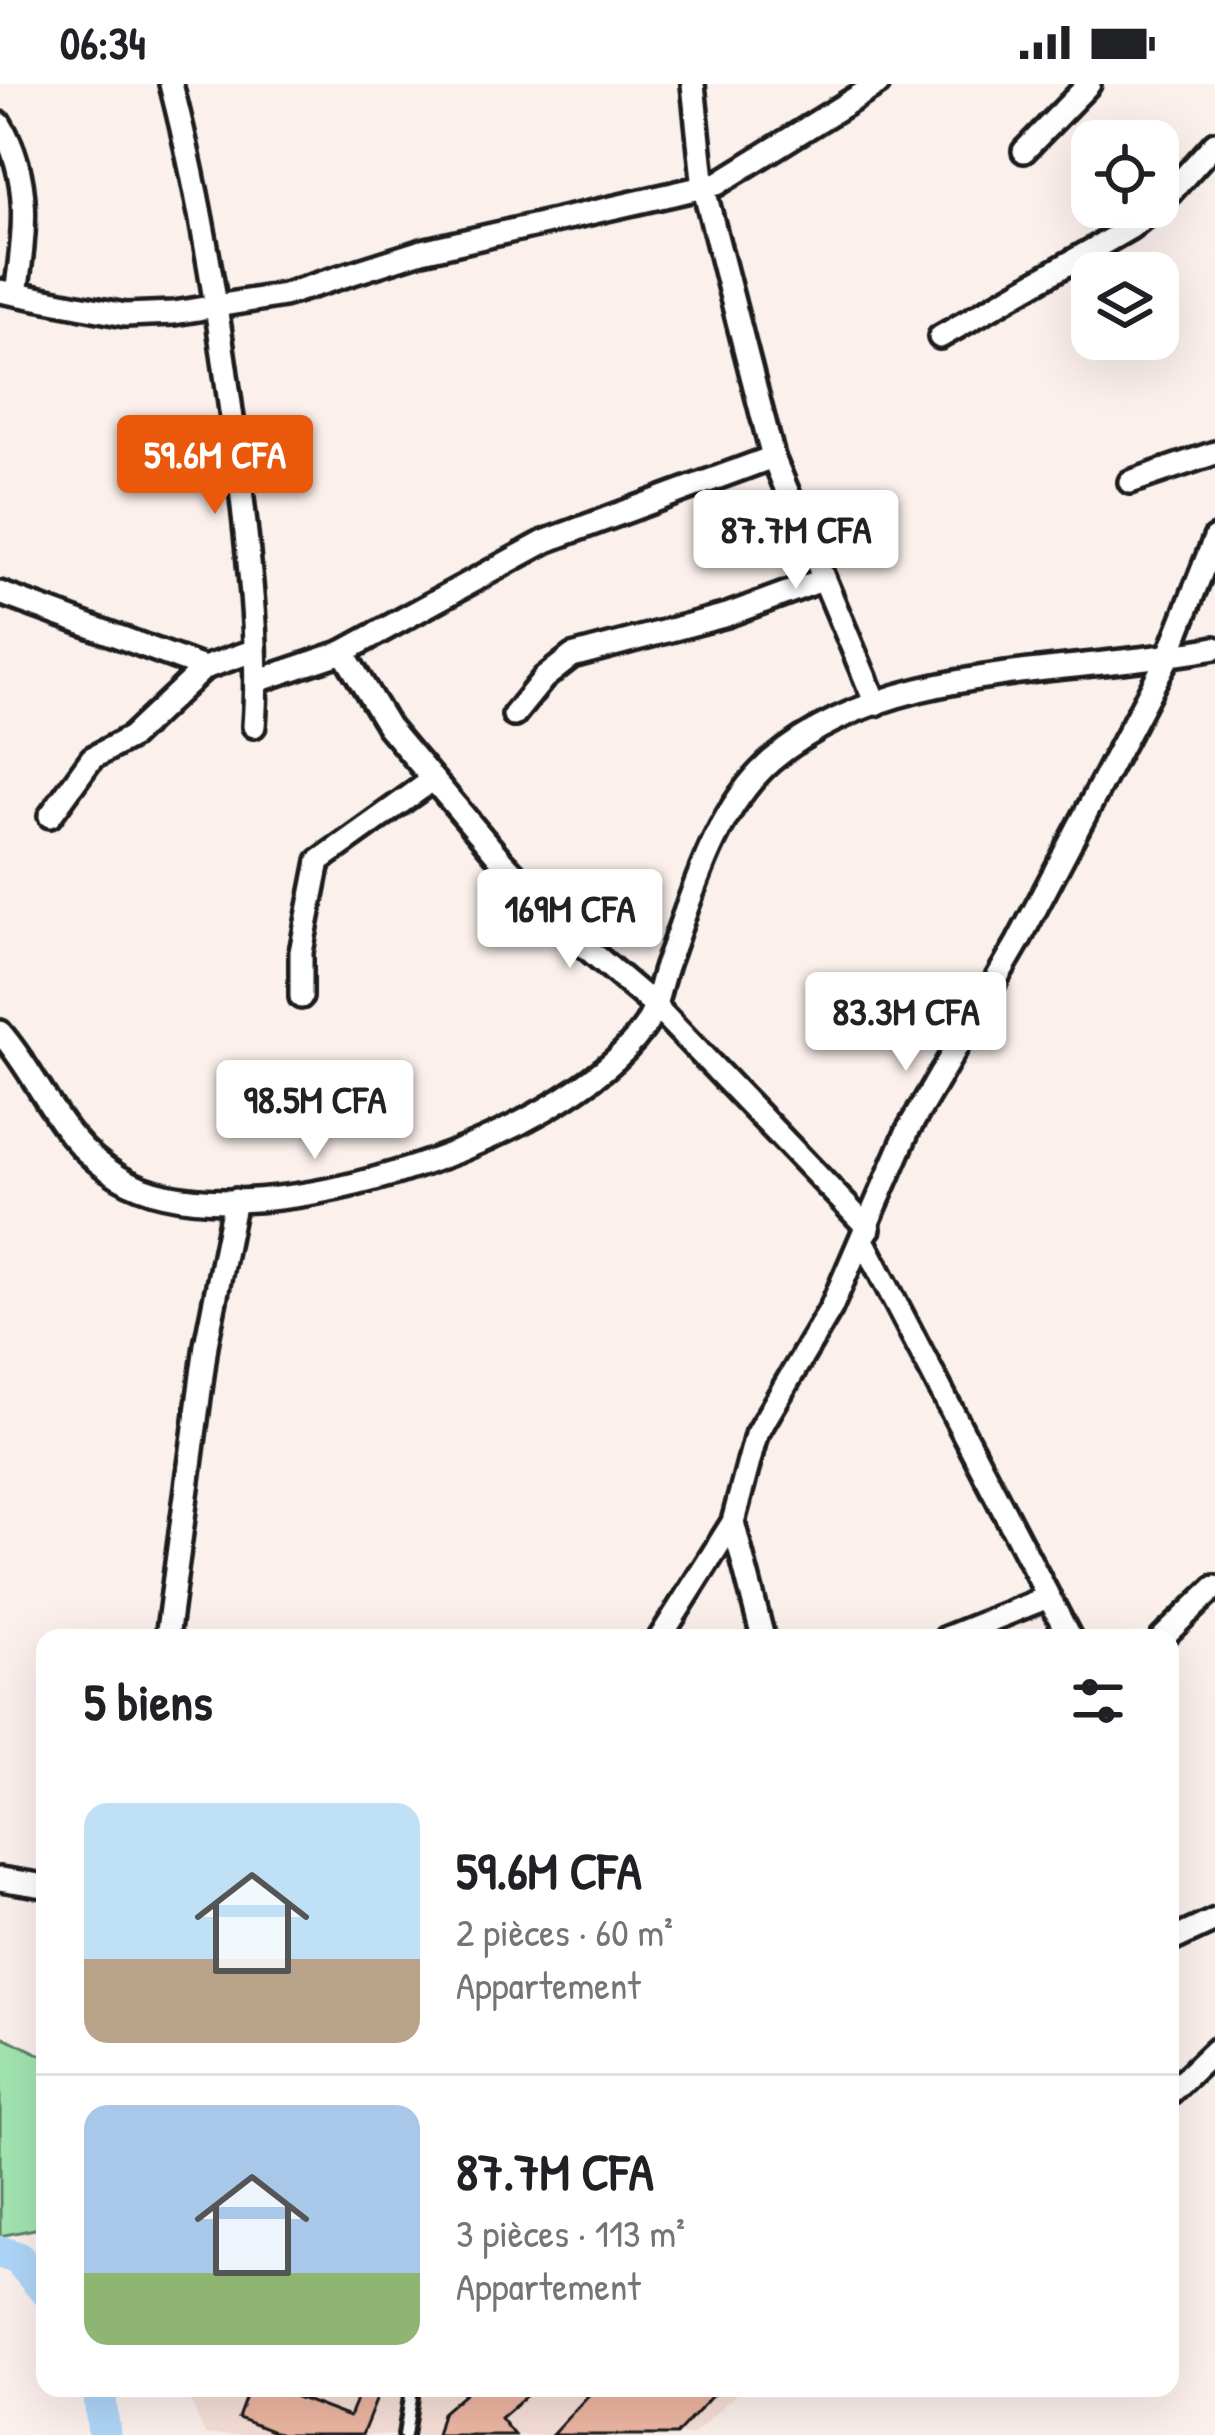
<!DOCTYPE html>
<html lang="fr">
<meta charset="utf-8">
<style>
body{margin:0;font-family:"Patrick Hand",sans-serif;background:#f2f2f2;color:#202124;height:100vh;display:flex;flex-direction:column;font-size:45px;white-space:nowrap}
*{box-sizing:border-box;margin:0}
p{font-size:39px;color:#757577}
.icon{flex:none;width:66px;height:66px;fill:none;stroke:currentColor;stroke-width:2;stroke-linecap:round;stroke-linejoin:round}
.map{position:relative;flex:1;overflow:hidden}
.drawer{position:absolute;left:36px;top:1545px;width:1143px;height:768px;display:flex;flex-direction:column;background:#fff;border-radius:24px;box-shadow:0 12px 48px #0002}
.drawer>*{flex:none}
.buttons{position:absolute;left:1071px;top:36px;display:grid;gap:24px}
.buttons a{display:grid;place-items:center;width:108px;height:108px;border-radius:24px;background:#fff;box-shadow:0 12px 48px #0002;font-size:60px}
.price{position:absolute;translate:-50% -102px;padding:0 27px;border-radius:12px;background:#fff;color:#222;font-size:39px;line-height:78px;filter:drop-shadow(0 3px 6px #0008)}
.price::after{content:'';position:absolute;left:50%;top:72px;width:36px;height:27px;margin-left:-18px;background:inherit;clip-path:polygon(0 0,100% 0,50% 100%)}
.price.current{background:#ea580c;color:#fff}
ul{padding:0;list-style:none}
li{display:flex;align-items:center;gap:36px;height:300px;padding:0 48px}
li+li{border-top:3px solid #e0e0e0}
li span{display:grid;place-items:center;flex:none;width:336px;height:240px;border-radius:24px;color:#555}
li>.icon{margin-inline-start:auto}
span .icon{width:144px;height:144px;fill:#fffc;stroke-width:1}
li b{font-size:51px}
h2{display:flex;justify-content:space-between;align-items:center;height:144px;padding:0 48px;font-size:51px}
.status{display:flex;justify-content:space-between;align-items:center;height:84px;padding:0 60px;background:#fff;direction:ltr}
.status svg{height:33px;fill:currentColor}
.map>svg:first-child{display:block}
.built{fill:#f6ded6}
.green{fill:#a1e5b1;stroke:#5e8066;stroke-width:3}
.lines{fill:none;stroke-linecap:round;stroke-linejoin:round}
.river{stroke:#aed6f8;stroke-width:33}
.building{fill:#ecb5a1;stroke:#1c1c1c;stroke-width:3}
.lane-casing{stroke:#1c1c1c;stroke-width:20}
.street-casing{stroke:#1c1c1c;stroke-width:30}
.lane{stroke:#fff;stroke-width:10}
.street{stroke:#fff;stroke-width:21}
</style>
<div class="status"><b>06:34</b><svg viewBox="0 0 49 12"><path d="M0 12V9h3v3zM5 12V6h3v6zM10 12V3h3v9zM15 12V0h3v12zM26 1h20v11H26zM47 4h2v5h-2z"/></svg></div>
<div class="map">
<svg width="1215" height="2351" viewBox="0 0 1215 2351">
<rect width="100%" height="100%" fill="#fbf0ec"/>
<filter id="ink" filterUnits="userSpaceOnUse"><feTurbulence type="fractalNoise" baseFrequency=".00833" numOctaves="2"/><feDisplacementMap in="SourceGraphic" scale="24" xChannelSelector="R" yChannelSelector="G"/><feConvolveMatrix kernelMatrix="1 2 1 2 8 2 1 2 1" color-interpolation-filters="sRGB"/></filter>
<g filter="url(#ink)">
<path class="built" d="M185 2304H742L693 2351H205Z"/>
<path class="green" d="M0 1951 45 1973V2143L0 2152Z"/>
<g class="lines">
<g class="river">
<path d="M0 2168 18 2174 45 2206"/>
<path d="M99 2304 104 2351"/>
</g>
</g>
<g class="building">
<path d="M249 2304H273L349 2333 361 2304H381L362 2351H281L238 2334Z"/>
<path d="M471 2304H535L500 2334 514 2351H436L442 2329Z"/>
<path d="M595 2304H719L676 2351H552Z"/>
</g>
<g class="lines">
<defs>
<path id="lane" d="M405 2351 411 2313"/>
<g id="street">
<path d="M171 0C205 131 223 262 240 396 249 476 260 561 254 642"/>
<path d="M693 0 704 105 773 373 876 620"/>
<path d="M0 40C32 94 25 150 16 209"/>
<path d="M1024 67 1089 0"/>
<path d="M1158 122 1215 59"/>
<path d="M0 207 125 231 174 229 284 211 422 167 717 100 878 0"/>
<path d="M940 253 1130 144 1157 123"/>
<path d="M1130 398 1215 369"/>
<path d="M0 509 204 584"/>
<path d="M343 568 388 642 502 777 575 854 655 922 869 1145"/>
<path d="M257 597 343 568 546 457 773 373"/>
<path d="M514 631 544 594 572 572 727 531 822 496"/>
<path d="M50 732 92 674 131 653 204 584 253 567"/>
<path d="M301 913V868L319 777 431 697"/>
<path d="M0 948C45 1000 56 1055 119 1093 242 1167 564 1056 643 945 658 925 659 899 668 877 692 810 716 725 771 677 891 576 1070 592 1215 564"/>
<path d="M863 1156 1070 1554"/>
<path d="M733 1438 763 1554"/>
<path d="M167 1554 206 1261 235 1116"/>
<path d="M660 1554 733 1438 756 1351 831 1224 908 1046 1018 858 1168 573 1215 454"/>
<path d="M946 1554 1048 1513"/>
<path d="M1162 1554 1215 1503"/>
<path d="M0 1795 45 1802"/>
<path d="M1170 1857 1215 1836"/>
<path d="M1170 2009 1215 1966"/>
</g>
</defs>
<use href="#lane" class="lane-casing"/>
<use href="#street" class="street-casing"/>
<use href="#lane" class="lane"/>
<use href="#street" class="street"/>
</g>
</g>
</svg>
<div class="buttons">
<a><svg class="icon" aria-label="locate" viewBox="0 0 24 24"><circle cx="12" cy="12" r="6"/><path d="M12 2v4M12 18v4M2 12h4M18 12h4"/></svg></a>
<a><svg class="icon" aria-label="layers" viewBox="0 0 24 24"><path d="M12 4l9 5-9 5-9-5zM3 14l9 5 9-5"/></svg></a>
</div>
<b class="price current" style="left:215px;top:433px">59.6M CFA</b>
<b class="price" style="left:796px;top:508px">87.7M CFA</b>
<b class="price" style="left:570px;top:887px">169M CFA</b>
<b class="price" style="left:906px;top:990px">83.3M CFA</b>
<b class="price" style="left:315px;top:1078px">98.5M CFA</b>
<section class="drawer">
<h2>5 biens<svg class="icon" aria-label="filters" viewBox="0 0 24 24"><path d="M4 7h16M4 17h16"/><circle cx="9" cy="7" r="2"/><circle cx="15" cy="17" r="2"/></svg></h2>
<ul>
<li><span style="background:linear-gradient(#bfe0f5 65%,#b9a48a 0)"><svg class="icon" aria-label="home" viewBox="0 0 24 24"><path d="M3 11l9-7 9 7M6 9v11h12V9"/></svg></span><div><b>59.6M CFA</b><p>2 pièces · 60 m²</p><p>Appartement</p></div></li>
<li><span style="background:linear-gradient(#a9c7e8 70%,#8fb573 0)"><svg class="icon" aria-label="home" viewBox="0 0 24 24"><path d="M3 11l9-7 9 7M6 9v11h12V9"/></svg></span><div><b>87.7M CFA</b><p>3 pièces · 113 m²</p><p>Appartement</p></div></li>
</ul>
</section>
</div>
